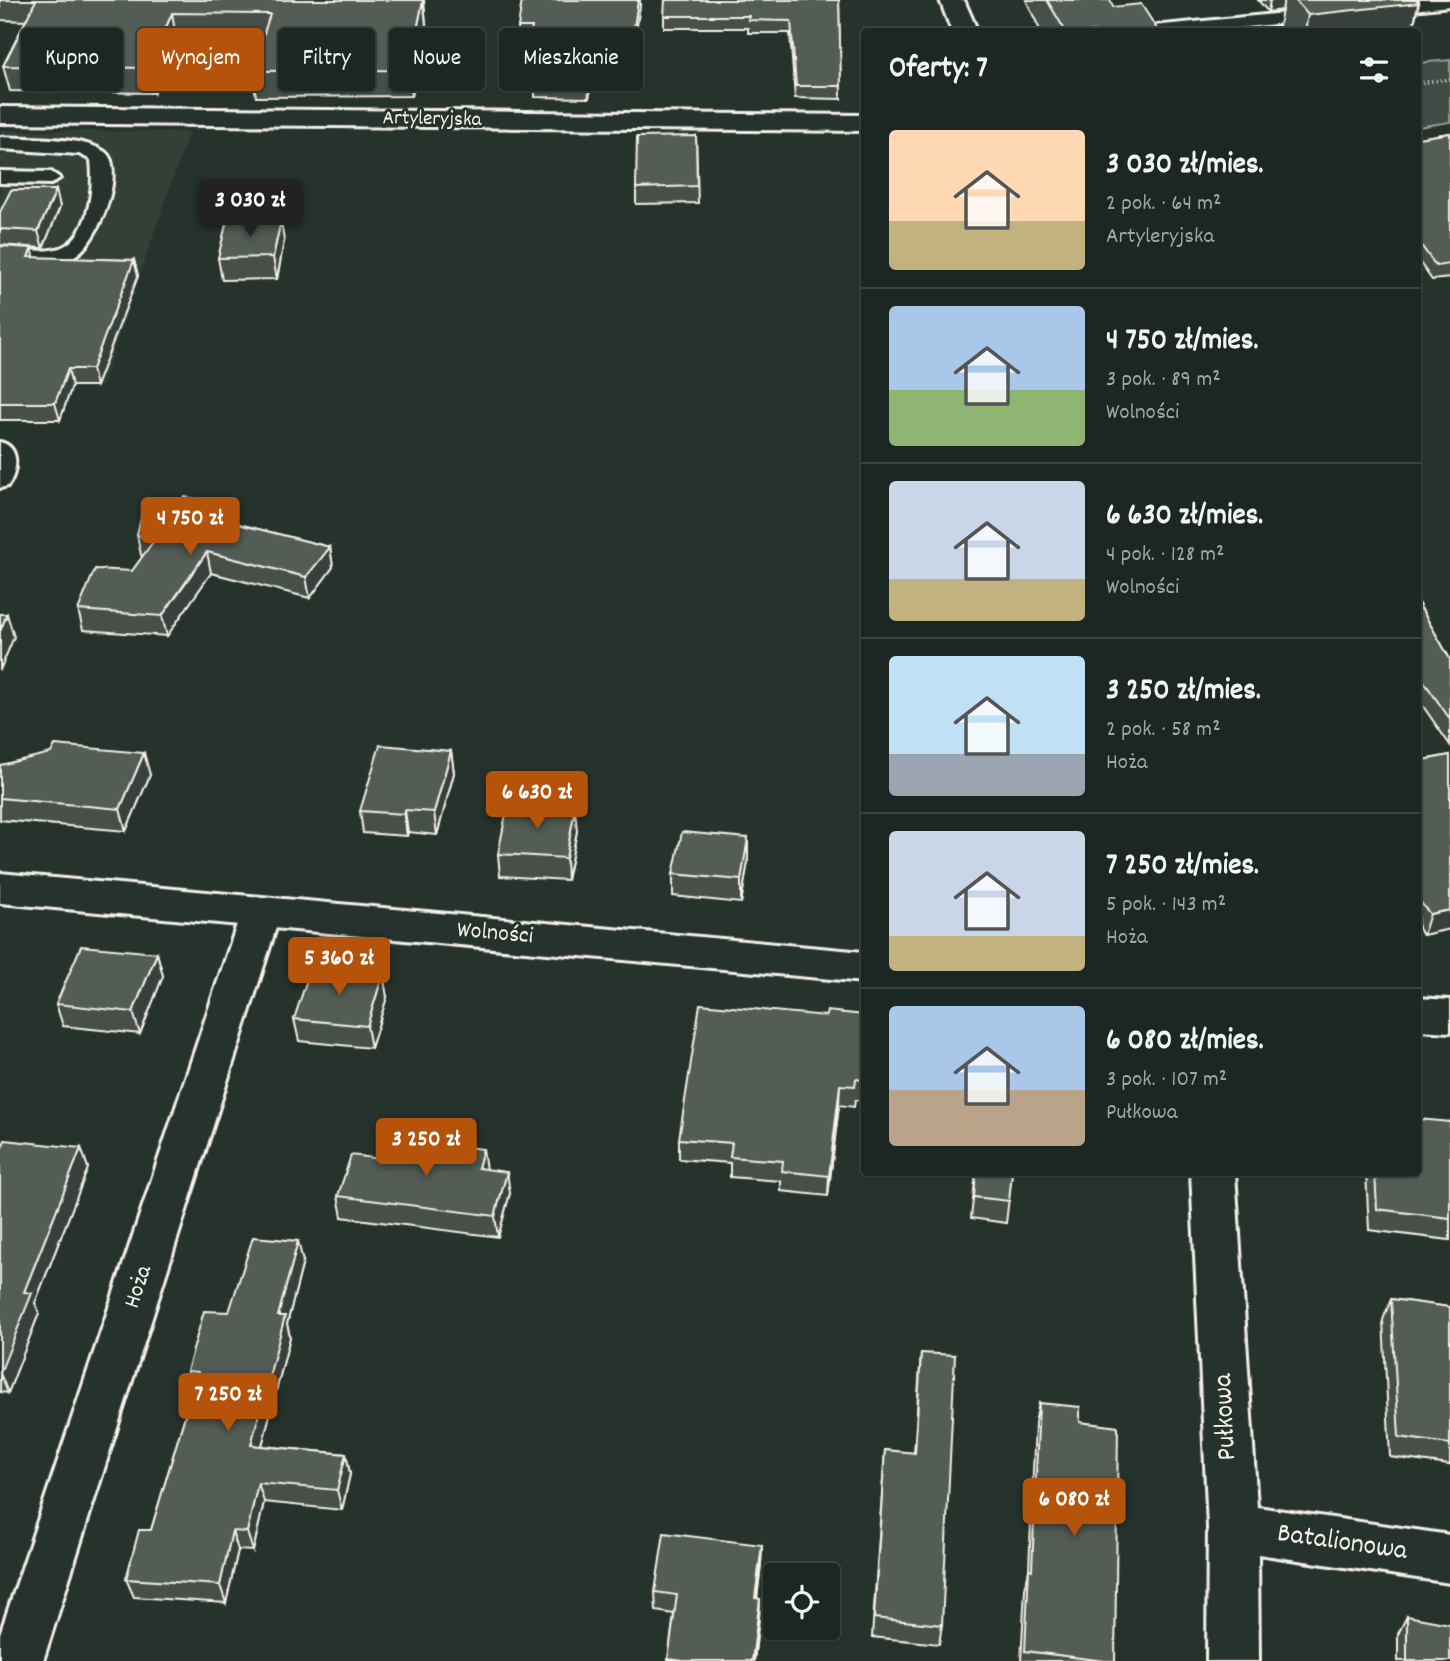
<!DOCTYPE html>
<html lang="pl">
<meta charset="utf-8">
<style>
body{margin:0;font-family:Dekko,sans-serif;background:#252e2a;color:#f1f3f6;height:100vh;display:flex;flex-direction:column;font-size:26px;white-space:nowrap}
*{box-sizing:border-box;margin:0}
p{font-size:23px;color:#a0a5a5}
.icon{flex:none;width:38px;height:38px;fill:none;stroke:currentColor;stroke-width:2;stroke-linecap:round;stroke-linejoin:round}
.map{position:relative;flex:1;overflow:hidden}
.details{position:absolute;left:861px;top:28px;width:560px;height:1148px;display:flex;flex-direction:column;background:#1c2622;border-radius:7px;box-shadow:0 2px 5px #0004,0 0 0 2px #3a4340}
.details>*{flex:none}
.hud{position:absolute;left:21px;top:28px;width:665px;height:63px;display:flex;gap:14px}
.tools{position:absolute;left:763px;top:1563px;display:grid;gap:14px}
.tools a{display:grid;place-items:center;width:77px;height:77px;border-radius:7px;background:#1c2622;box-shadow:0 2px 5px #0004,0 0 0 2px #3a4340;font-size:35px}
.price{position:absolute;translate:-50% -60px;padding:0 16px;border-radius:7px;background:#b45309;color:#fff;font-size:23px;line-height:46px;filter:drop-shadow(0 2px 4px #0008)}
.price::after{content:'';position:absolute;left:50%;top:42px;width:21px;height:16px;margin-left:-10px;background:inherit;clip-path:polygon(0 0,100% 0,50% 100%)}
.price.current{background:#222;color:#fff}
ul{padding:0;list-style:none}
li{display:flex;align-items:center;gap:21px;height:175px;padding:0 28px}
li+li{border-top:2px solid #3a4340}
li span{display:grid;place-items:center;flex:none;width:196px;height:140px;border-radius:7px;color:#555}
li>.icon{margin-inline-start:auto}
span .icon{width:84px;height:84px;fill:#fffc;stroke-width:1}
li b{font-size:30px}
h2{display:flex;justify-content:space-between;align-items:center;height:84px;padding:0 28px;font-size:30px}
.chip{padding:0 24px;border-radius:7px;background:#1c2622;box-shadow:0 2px 5px #0004,0 0 0 2px #3a4340;font-size:24px;line-height:63px}
.chip.current{background:#b45309;color:#fff}
.map>svg:first-child{display:block}
.built{fill:#333f39}
.green{fill:#414b45;stroke:#9a9e96;stroke-width:2}
.lines{fill:none;stroke-linecap:round;stroke-linejoin:round}
.service-casing{stroke:#f4f1e8;stroke-width:6}
.minor-casing{stroke:#f4f1e8;stroke-width:6}
.tertiary-casing{stroke:#f4f1e8;stroke-width:6}
.path{stroke:#f4f1e8;stroke-width:3.5;stroke-dasharray:1 3.5;stroke-linecap:butt}
.service{fill:#26332d;fill-rule:evenodd}
.minor{fill:#26332d;fill-rule:evenodd}
.tertiary{fill:#26332d;fill-rule:evenodd}
.wall{fill:#474f49;stroke:#f4f1e8;stroke-width:2}
.shaded-wall{fill:#39403c;stroke:#f4f1e8;stroke-width:2}
.building{fill:#525c55;stroke:#f4f1e8;stroke-width:2}
.labels{text-anchor:middle;dominant-baseline:central;stroke-width:6;stroke-linejoin:round;paint-order:stroke}
.far-street-label{font-size:21px;fill:#f4f1e8;stroke:#26332d}
.street-label{font-size:24px;fill:#f4f1e8;stroke:#26332d}
.near-street-label{font-size:28px;fill:#f4f1e8;stroke:#26332d}
</style>
<div class="map">
<svg width="1450" height="1661" viewBox="0 0 1450 1661">
<rect width="100%" height="100%" fill="#26332d"/>
<filter id="ink" filterUnits="userSpaceOnUse"><feTurbulence type="fractalNoise" baseFrequency=".0143" numOctaves="2"/><feDisplacementMap in="SourceGraphic" scale="14" xChannelSelector="R" yChannelSelector="G"/><feConvolveMatrix kernelMatrix="1 2 1 2 8 2 1 2 1" color-interpolation-filters="sRGB"/></filter>
<g filter="url(#ink)">
<path class="built" d="M0 130 189 132 101 387 0 386Z"/>
<path class="green" d="M1450 60V122L1418 127V63Z"/>
<g class="lines">
<defs>
<g id="service">
<path d="M1412 0H1450V6L1385 13 1376 8 1385 3Z"/>
<path d="M1315 10 1321 11 1324 15 1321 19 1201 32H1135L1143 27Z"/>
<path d="M0 137C28 139 83 136 105 152 127 168 98 245 74 256 53 266 23 260 0 260V248C18 248 43 254 60 248 90 238 94 186 91 160L79 154 0 149Z"/>
<path d="M0 171 51 172 60 178 51 184 0 183Z"/>
<path d="M0 442C21 447 17 472 8 486L0 488Z"/>
</g>
<g id="minor">
<path d="M940 0H964L978 32H952Z"/>
<path d="M0 107 864 115V131L0 123Z"/>
<path d="M261 897 275 902 281 912 43 1661H0V1634L241 912 247 902Z"/>
<path d="M1191 1172H1235L1257 1507 1450 1535V1583L1258 1554 1259 1661H1207L1208 1527Z"/>
</g>
<g id="tertiary">
<path d="M0 873 864 952V982L0 903Z"/>
<path d="M1418 998 1450 1000V1032L1418 1030Z"/>
</g>
</defs>
<use href="#service" class="service-casing"/>
<use href="#minor" class="minor-casing"/>
<use href="#tertiary" class="tertiary-casing"/>
<path class="path" d="M1418 83 1450 79"/>
<use href="#service" class="service"/>
<use href="#minor" class="minor"/>
<use href="#tertiary" class="tertiary"/>
</g>
<g class="wall">
<path d="M0 0H424L426 24 412 96 256 97 252 71 262 38H176L154 93 10 91 3 66 26 21 0 20Z"/>
<path d="M839 0 841 99 795 98 790 33H748V28H664V16Z"/>
<path d="M1026 0H1110L1113 7 1159 32H1041Z"/>
<path d="M1258 0H1419V3L1412 32H1284L1279 26 1282 10 1268 12Z"/>
<path d="M640 5 631 64 594 63 589 98 535 97V86H526L525 71 530 42H519L518 27Z"/>
<path d="M1450 133V278L1432 280 1418 260V138Z"/>
<path d="M696 136 698 203 636 204V188Z"/>
<path d="M56 190 60 207 43 248 0 245V212Z"/>
<path d="M284 241 277 279 222 280 218 258Z"/>
<path d="M0 246 32 248 34 258 134 260 138 276 96 386H72L60 420H0Z"/>
<path d="M227 521 330 547 333 567 310 598 211 573 167 636 83 630 78 610 132 571 143 556 141 555 137 535Z"/>
<path d="M1418 603 1450 659V745L1418 699Z"/>
<path d="M451 751 454 773 437 835 408 832 407 836 363 833 360 811Z"/>
<path d="M1450 755V929L1423 935 1418 929V761Z"/>
<path d="M0 765 150 775 126 831 0 820Z"/>
<path d="M577 831 567 880 500 876 498 854Z"/>
<path d="M748 838V861L741 903 673 896V874Z"/>
<path d="M157 953 163 976 140 1034 63 1026 56 1004Z"/>
<path d="M387 997 371 1048 299 1041 294 1019Z"/>
<path d="M864 1015V1101L855 1100 854 1107 839 1105 828 1196 781 1191V1181L730 1177V1163L679 1159V1139L826 1016Z"/>
<path d="M1450 1122V1240L1369 1230 1366 1172H1418Z"/>
<path d="M81 1148 88 1168 35 1303 39 1313 8 1393 0 1392V1152Z"/>
<path d="M388 1160 486 1169 510 1193 498 1237 342 1217 338 1196Z"/>
<path d="M976 1172H1012L1006 1223 971 1218Z"/>
<path d="M303 1262 287 1324 290 1337 262 1446 346 1454 350 1474 342 1510 264 1502 253 1551 238 1550 226 1603 134 1597 126 1579 151 1530 193 1389 187 1371 229 1312Z"/>
<path d="M1391 1299 1450 1307V1465L1390 1457 1383 1320Z"/>
<path d="M921 1353 942 1625 939 1644 872 1637 885 1450 914 1453Z"/>
<path d="M1039 1403 1080 1422 1115 1661H1021L1025 1589 1029 1570 1035 1423Z"/>
<path d="M762 1545 761 1564 757 1598 760 1599 759 1618 754 1661H668L674 1614 656 1611 655 1592Z"/>
<path d="M1407 1616 1450 1661H1398V1634Z"/>
</g>
<g class="shaded-wall">
<path d="M423 0 426 24 412 96 409 70Z"/>
<path d="M638 0H640V5L631 64V49Z"/>
<path d="M1270 0H1284L1282 10 1268 12Z"/>
<path d="M1410 0H1419L1412 32H1305L1308 15Z"/>
<path d="M172 13 176 38 154 93 149 68Z"/>
<path d="M593 48 594 63 589 98 588 83Z"/>
<path d="M56 190 60 207 43 248 38 231Z"/>
<path d="M281 220 284 241 277 279 273 257Z"/>
<path d="M32 248 36 264 28 257Z"/>
<path d="M134 260 138 276 96 386 92 369Z"/>
<path d="M68 369 72 386 60 420 55 403Z"/>
<path d="M224 503 228 523 214 518Z"/>
<path d="M330 547 333 567 310 598 306 577Z"/>
<path d="M207 552 211 573 167 636 162 616Z"/>
<path d="M7 614 14 637 0 670V631Z"/>
<path d="M451 751 454 773 437 835 434 812Z"/>
<path d="M144 753 150 775 126 831 120 809Z"/>
<path d="M575 808 577 831 567 880 566 858Z"/>
<path d="M405 810 408 832 407 836 404 814Z"/>
<path d="M748 838V861L741 903V880Z"/>
<path d="M1450 910V929L1423 935 1430 914Z"/>
<path d="M157 953 163 976 140 1034 133 1012Z"/>
<path d="M383 974 387 997 371 1048 367 1026Z"/>
<path d="M840 1085 839 1105 828 1196 829 1176Z"/>
<path d="M81 1148 88 1168 35 1303 39 1313 8 1393 0 1373 24 1292Z"/>
<path d="M483 1149 486 1170 478 1168Z"/>
<path d="M507 1172 510 1193 498 1237 495 1216Z"/>
<path d="M298 1241 303 1262 287 1324 290 1337 257 1465 251 1445 278 1316Z"/>
<path d="M346 1454 350 1474 342 1510 337 1490Z"/>
<path d="M258 1483 264 1502 253 1551 247 1532Z"/>
<path d="M232 1531 238 1550 226 1603 220 1585Z"/>
<path d="M762 1545 761 1564 755 1617V1598Z"/>
<path d="M760 1599 759 1618 754 1661H752Z"/>
</g>
<g class="building">
<path d="M36 0H423L409 70 252 71 270 14 172 13 149 68 3 66Z"/>
<path d="M522 0H638L631 49 593 48 588 83 534 82 536 71H525L532 27H518Z"/>
<path d="M665 0H839L841 86H796L791 21 748 20 749 16H664Z"/>
<path d="M1047 0H1110L1113 7 1141 4 1159 32H1066Z"/>
<path d="M1295 0H1416L1419 3 1308 15Z"/>
<path d="M1450 133V264L1436 266 1418 241V138Z"/>
<path d="M696 136 697 186 636 188 637 137Z"/>
<path d="M11 190H56L38 231 0 229V212Z"/>
<path d="M227 220H281L273 257 218 258Z"/>
<path d="M0 246 32 248 28 257 134 260 92 369H68L55 403H0Z"/>
<path d="M184 497 224 503 214 518 330 547 306 577 207 552 162 616 78 610 95 569 132 571 155 539 137 535 145 501 175 509Z"/>
<path d="M1418 603 1450 659V719L1418 673Z"/>
<path d="M0 614H7L0 631Z"/>
<path d="M55 745 144 753 120 809 0 798V765L51 753Z"/>
<path d="M380 745 451 751 434 812 405 810 404 814 360 811Z"/>
<path d="M1450 755V910L1430 914 1418 899V761Z"/>
<path d="M508 804 575 808 566 858 498 854Z"/>
<path d="M682 832 748 838 741 880 673 874Z"/>
<path d="M81 946 157 953 133 1012 56 1004Z"/>
<path d="M311 967 383 974 367 1026 294 1019Z"/>
<path d="M700 1004 826 1016 827 1011 864 1015V1080L856 1079 855 1086 840 1085 829 1176 782 1171 783 1161 730 1157 732 1143 679 1139Z"/>
<path d="M1418 1119 1450 1122V1218L1377 1209 1375 1172H1418Z"/>
<path d="M395 1138 483 1149 478 1168 507 1172 495 1216 338 1196 351 1155 388 1160Z"/>
<path d="M5 1140 81 1148 24 1292 32 1293 0 1373V1152Z"/>
<path d="M976 1172H1012L1009 1201 974 1197Z"/>
<path d="M253 1237 298 1241 278 1316H285L251 1445 346 1454 337 1490 258 1483 247 1532 232 1531 220 1585 126 1579 139 1530H151L198 1372 187 1371 204 1311 229 1312Z"/>
<path d="M1391 1299 1450 1307V1444L1399 1437Z"/>
<path d="M921 1353 955 1355 942 1625 874 1618 885 1450 915 1453Z"/>
<path d="M1039 1403 1080 1407V1422L1118 1427 1115 1661H1105L1025 1651 1029 1569 1032 1570Z"/>
<path d="M664 1533 762 1545 755 1598 760 1599 752 1661H683L668 1659 677 1595 655 1592Z"/>
<path d="M1407 1616 1450 1624V1661H1407Z"/>
</g>
</g>
<g class="labels">
<g class="far-street-label">
<text transform="translate(432 120) rotate(1)">Artyleryjska</text>
</g>
<g class="street-label">
<text transform="translate(495 934) rotate(5)">Wolności</text>
<text transform="translate(139 1287) rotate(-72)">Hoża</text>
</g>
<g class="near-street-label">
<text transform="translate(1227 1417) rotate(-93)">Pułkowa</text>
<text transform="translate(1342 1544) rotate(8)">Batalionowa</text>
</g>
</g>
</svg>
<div class="tools">
<a><svg class="icon" aria-label="locate" viewBox="0 0 24 24"><circle cx="12" cy="12" r="6"/><path d="M12 2v4M12 18v4M2 12h4M18 12h4"/></svg></a>
</div>
<b class="price current" style="left:250px;top:239px">3 030 zł</b>
<b class="price" style="left:190px;top:557px">4 750 zł</b>
<b class="price" style="left:537px;top:831px">6 630 zł</b>
<b class="price" style="left:339px;top:997px">5 360 zł</b>
<b class="price" style="left:426px;top:1178px">3 250 zł</b>
<b class="price" style="left:228px;top:1433px">7 250 zł</b>
<b class="price" style="left:1074px;top:1538px">6 080 zł</b>
<div class="hud">
<a class="chip">Kupno</a>
<a class="chip current">Wynajem</a>
<a class="chip">Filtry</a>
<a class="chip">Nowe</a>
<a class="chip">Mieszkanie</a>
</div>
<section class="details">
<h2>Oferty: 7<svg class="icon" aria-label="filters" viewBox="0 0 24 24"><path d="M4 7h16M4 17h16"/><circle cx="9" cy="7" r="2"/><circle cx="15" cy="17" r="2"/></svg></h2>
<ul>
<li><span style="background:linear-gradient(#ffd9b3 65%,#c2b280 0)"><svg class="icon" aria-label="home" viewBox="0 0 24 24"><path d="M3 11l9-7 9 7M6 9v11h12V9"/></svg></span><div><b>3 030 zł/mies.</b><p>2 pok. · 64 m²</p><p>Artyleryjska</p></div></li>
<li><span style="background:linear-gradient(#a9c7e8 60%,#8fb573 0)"><svg class="icon" aria-label="home" viewBox="0 0 24 24"><path d="M3 11l9-7 9 7M6 9v11h12V9"/></svg></span><div><b>4 750 zł/mies.</b><p>3 pok. · 89 m²</p><p>Wolności</p></div></li>
<li><span style="background:linear-gradient(#c9d6e8 70%,#c2b280 0)"><svg class="icon" aria-label="home" viewBox="0 0 24 24"><path d="M3 11l9-7 9 7M6 9v11h12V9"/></svg></span><div><b>6 630 zł/mies.</b><p>4 pok. · 128 m²</p><p>Wolności</p></div></li>
<li><span style="background:linear-gradient(#bfe0f5 70%,#9aa5b1 0)"><svg class="icon" aria-label="home" viewBox="0 0 24 24"><path d="M3 11l9-7 9 7M6 9v11h12V9"/></svg></span><div><b>3 250 zł/mies.</b><p>2 pok. · 58 m²</p><p>Hoża</p></div></li>
<li><span style="background:linear-gradient(#c9d6e8 75%,#c2b280 0)"><svg class="icon" aria-label="home" viewBox="0 0 24 24"><path d="M3 11l9-7 9 7M6 9v11h12V9"/></svg></span><div><b>7 250 zł/mies.</b><p>5 pok. · 143 m²</p><p>Hoża</p></div></li>
<li><span style="background:linear-gradient(#a9c7e8 60%,#b9a48a 0)"><svg class="icon" aria-label="home" viewBox="0 0 24 24"><path d="M3 11l9-7 9 7M6 9v11h12V9"/></svg></span><div><b>6 080 zł/mies.</b><p>3 pok. · 107 m²</p><p>Pułkowa</p></div></li>
</ul>
</section>
</div>
